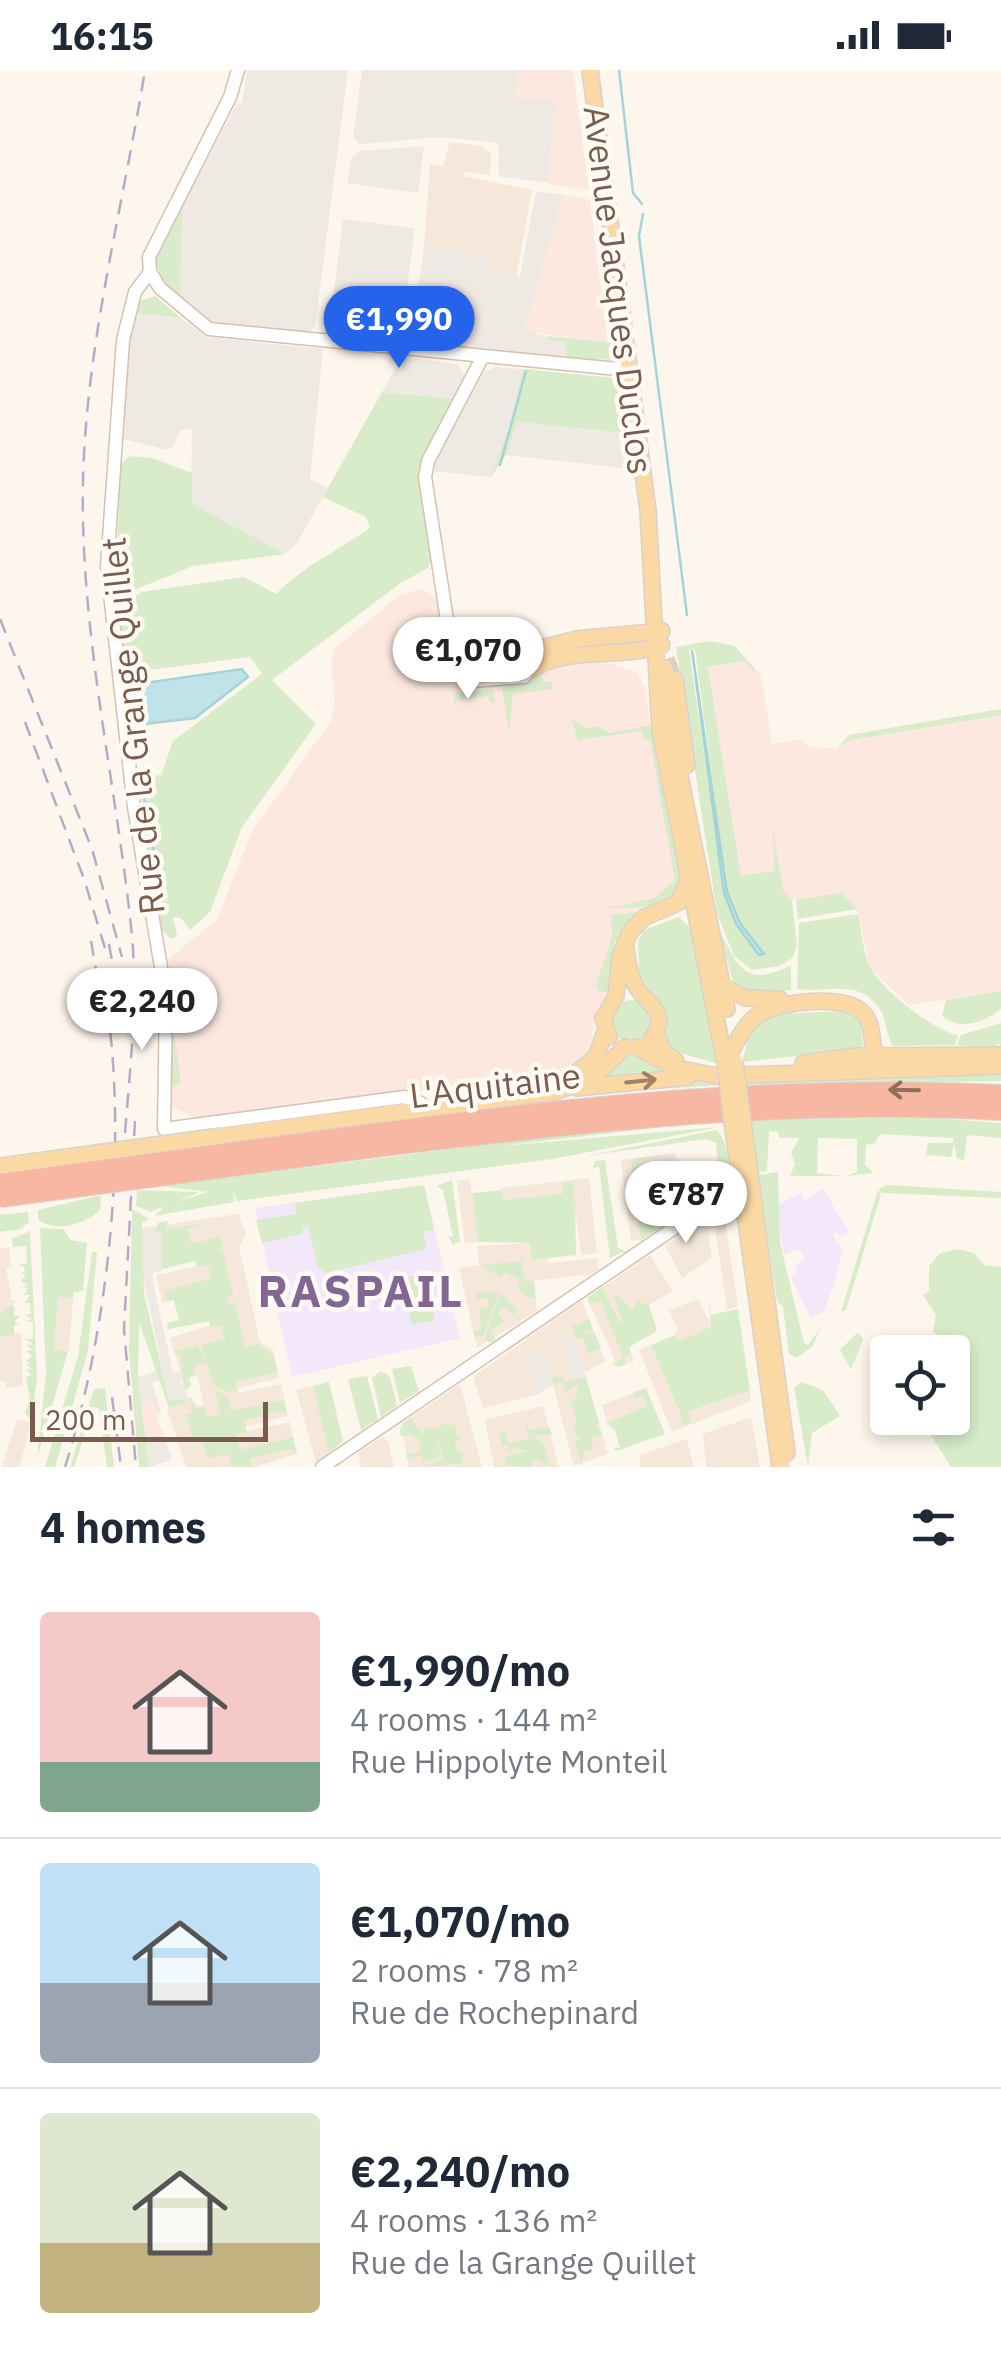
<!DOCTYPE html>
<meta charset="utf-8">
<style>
body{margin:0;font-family:"IBM Plex Sans",sans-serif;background:#f2f2f3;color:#1f2937;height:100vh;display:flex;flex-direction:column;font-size:38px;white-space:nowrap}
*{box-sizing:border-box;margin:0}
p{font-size:32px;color:#747a83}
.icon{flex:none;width:55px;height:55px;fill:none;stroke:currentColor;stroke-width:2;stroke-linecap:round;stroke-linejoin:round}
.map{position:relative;height:1397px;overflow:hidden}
.drawer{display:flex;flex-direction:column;background:#fff;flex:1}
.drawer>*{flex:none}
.tools{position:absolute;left:870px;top:1265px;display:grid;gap:20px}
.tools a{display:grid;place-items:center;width:100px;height:100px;border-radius:10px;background:#fff;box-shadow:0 5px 15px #0003;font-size:50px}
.scale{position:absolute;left:30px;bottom:25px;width:238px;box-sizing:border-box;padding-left:10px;border:5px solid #7a5c4d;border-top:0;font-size:28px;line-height:35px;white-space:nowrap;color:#7a5c4d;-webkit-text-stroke:8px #fffaf3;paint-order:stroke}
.price{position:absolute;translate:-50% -85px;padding:0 22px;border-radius:35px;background:#fff;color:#222;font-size:32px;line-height:65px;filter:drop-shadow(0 2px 5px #0008)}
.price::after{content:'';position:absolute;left:50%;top:60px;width:30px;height:22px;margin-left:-15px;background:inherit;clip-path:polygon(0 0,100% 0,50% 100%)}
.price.on{background:#2563eb;color:#fff}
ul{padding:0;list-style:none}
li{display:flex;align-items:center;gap:30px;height:250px;padding:0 40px}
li+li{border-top:2px solid #e0e1e3}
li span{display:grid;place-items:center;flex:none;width:280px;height:200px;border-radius:10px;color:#555}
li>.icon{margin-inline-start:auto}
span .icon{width:120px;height:120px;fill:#fffc;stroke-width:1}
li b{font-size:42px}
h2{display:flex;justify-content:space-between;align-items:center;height:120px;padding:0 40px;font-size:42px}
.status{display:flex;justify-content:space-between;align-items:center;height:70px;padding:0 50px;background:#fff;direction:ltr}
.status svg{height:28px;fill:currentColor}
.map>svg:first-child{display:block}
.residential{fill:#f5e8da}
.commercial{fill:#fde8e0}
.industrial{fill:#efe9e4}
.education{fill:#f3e8fa}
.green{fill:#d8ecc9;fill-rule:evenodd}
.water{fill:#bfe3e8;stroke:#a5d3da;stroke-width:2.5}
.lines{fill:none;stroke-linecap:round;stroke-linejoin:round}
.stream{stroke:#a5d3da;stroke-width:2.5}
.primary-tunnel{stroke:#dcd0c4;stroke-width:15;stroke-dasharray:15 8;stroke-linecap:butt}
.secondary-casing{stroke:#d6c0b0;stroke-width:15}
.primary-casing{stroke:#dad1cd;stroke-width:18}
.highway-casing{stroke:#dad1cd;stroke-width:20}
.secondary{stroke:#fff;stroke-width:12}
.primary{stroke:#fbd9a5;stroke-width:15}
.highway{stroke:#f7b7a3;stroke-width:18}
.rail{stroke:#b9a8c9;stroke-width:2.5;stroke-dasharray:15 10;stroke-linecap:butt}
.primary-bridge-casing{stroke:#dad1cd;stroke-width:18;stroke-linecap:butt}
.highway-bridge-casing{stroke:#dad1cd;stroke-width:20;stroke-linecap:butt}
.primary-bridge{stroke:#fbd9a5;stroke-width:15}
.highway-bridge{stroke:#f7b7a3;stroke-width:18}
.oneway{stroke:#a18267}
.oneway2{stroke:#936e5e}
.labels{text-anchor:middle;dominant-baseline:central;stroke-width:9;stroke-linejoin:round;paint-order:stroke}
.street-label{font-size:35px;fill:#7a5c4d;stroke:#fffaf3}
.district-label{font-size:45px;font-weight:bold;letter-spacing:2.5px;fill:#846695;stroke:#fffaf3}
</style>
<div class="status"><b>16:15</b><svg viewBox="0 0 49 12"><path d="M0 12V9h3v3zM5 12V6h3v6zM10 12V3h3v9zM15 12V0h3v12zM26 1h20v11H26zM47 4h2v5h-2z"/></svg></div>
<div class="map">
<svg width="1001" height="1397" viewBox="0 0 1001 1397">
<rect width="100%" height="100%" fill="#fdf6ec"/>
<g class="residential">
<path d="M450 72 481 76 491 83 490 105 465 102 463 106 532 120 517 203 489 198 490 185 424 176 430 94 443 96Z"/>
<path d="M652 1086 662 1123 688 1119 694 1136 641 1170 631 1171 621 1090Z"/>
<path d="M589 1108 597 1183 581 1185 576 1145 503 1131 501 1118Z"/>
<path d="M470 1109 478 1172 465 1173 457 1111Z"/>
<path d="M238 1144 246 1164 239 1177 260 1272 273 1280 279 1308 238 1318V1323L281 1314 288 1346 245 1357 247 1361 290 1352 297 1384 255 1397H186L167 1339 190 1327 198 1337 204 1335 197 1305 189 1308 191 1316 186 1321 170 1268 211 1255 209 1251 168 1259 167 1253 179 1250 174 1230 162 1233 156 1205 198 1196 197 1190 162 1197V1155Z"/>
<path d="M713 1144 725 1150 738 1237 727 1239Z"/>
<path d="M701 1152 707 1155 712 1188 682 1208 665 1175Z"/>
<path d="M530 1173 532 1190 547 1189 548 1193 598 1188 599 1199 591 1204 534 1211 537 1241 477 1278 459 1198 479 1195 477 1176Z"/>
<path d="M9 1177 11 1196 6 1198 12 1230H18L13 1234 14 1263H21L23 1316 6 1318 5 1311H0V1178Z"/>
<path d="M650 1185 673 1221 649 1235 656 1262 629 1277 634 1291 618 1297 587 1228Z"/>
<path d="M58 1227 73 1228 69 1281 54 1280Z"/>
<path d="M698 1229 712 1257 678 1272 674 1262 678 1260 669 1240Z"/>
<path d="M582 1231 605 1291 585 1303 576 1270H561L551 1252Z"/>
<path d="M547 1255 564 1279 573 1310 586 1307 608 1384 574 1396 544 1281 527 1285 536 1325 483 1338 473 1307Z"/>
<path d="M651 1275 684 1355 687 1343 750 1320 751 1331 672 1362 639 1280Z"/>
<path d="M322 1314 336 1378 316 1392 296 1320Z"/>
<path d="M460 1314 482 1397H409L401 1354Z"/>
<path d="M646 1318 652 1334 607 1353 602 1335Z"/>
<path d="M543 1336 559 1397H494L485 1350Z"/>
<path d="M751 1347 760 1397H706L703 1364Z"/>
<path d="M17 1349 30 1353 27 1371 19 1397H2Z"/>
<path d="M382 1367 388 1371 394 1397H361L358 1383Z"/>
<path d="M687 1369 694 1397H640V1385Z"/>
</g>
<g class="commercial">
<path d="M518 0H573L589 120 548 114 556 33 514 29Z"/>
<path d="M563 125 590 130 608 273 525 261Z"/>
<path d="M423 519 437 529 444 558 462 592V607L472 616 527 611 541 597 599 590 636 602 646 619 652 675 682 811 672 829 639 841 620 861 614 878 611 918 596 940 590 981 562 1004 438 1023 437 1019 197 1050 167 1034 173 933 168 890 217 849 252 761 331 651 335 633 331 593 336 577 400 525Z"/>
<path d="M748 590 761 606 772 674 801 669 809 677 837 678 851 670 1001 645V921L909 935 870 898 858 841 844 824 792 830 783 820 741 807 708 597Z"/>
<path d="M151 1330 164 1367 146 1372 141 1333Z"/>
</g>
<g class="industrial">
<path d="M247 0H348L315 257 308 263 206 252 180 230 182 138 237 33H242Z"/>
<path d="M362 0H518L514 28 556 32 548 113 499 106 498 73 441 67 359 74 353 68Z"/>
<path d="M424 76 418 123 347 113 351 88 359 81Z"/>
<path d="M536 121 563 125 525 260 566 272V288L411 273 424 176 490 185 489 198 517 203 519 211Z"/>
<path d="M343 149 415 158 401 264 392 271 341 266 330 253Z"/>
<path d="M135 243 181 248 206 267 323 279 310 408 328 418 297 473 285 484 191 434 192 358 180 361 174 376 167 380 124 369 128 279Z"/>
<path d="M402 287 458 294 466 310 455 329 382 322Z"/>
<path d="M495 297 523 299 510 355 491 407 430 401 484 302Z"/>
<path d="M516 352 626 363 631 399 506 385Z"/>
<path d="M675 1083 688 1119 662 1123 652 1086Z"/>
<path d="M162 1155V1201L153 1203V1212L173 1302 184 1301 186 1310 181 1312 188 1328 169 1332 143 1206 142 1158Z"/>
<path d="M551 1252 561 1270H576L586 1307 573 1310 564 1279 547 1255Z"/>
<path d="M544 1280 553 1315 536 1325 527 1284Z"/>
<path d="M157 1301 160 1310 152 1313 161 1341 157 1347 152 1331 141 1333 138 1307Z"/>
<path d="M164 1367 172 1390 149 1397 146 1372Z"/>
</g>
<g class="education">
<path d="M424 1115 460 1268 292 1307 255 1138Z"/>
<path d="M823 1119 849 1162 840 1167 836 1162 833 1165 843 1179 835 1211 824 1241 811 1249 791 1207 798 1203 794 1196 805 1188 799 1179 784 1185 776 1136 800 1123 805 1130Z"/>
</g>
<g class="green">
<path d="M182 138 180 230 161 209 155 189Z"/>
<path d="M155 226 181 248 135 243 140 231Z"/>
<path d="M549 266 615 273 617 290 566 288V272L548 270Z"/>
<path d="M523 299 615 308 626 363 517 352 506 385 491 407 510 355Z"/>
<path d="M382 322 455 329 418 398 432 487 428 498 402 512 272 610 316 654 242 757 210 842 190 860 181 848 173 847 177 866 171 869 160 858 139 708 161 705 173 671 262 604 250 587 126 603 118 534 142 522 244 507 276 524C302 497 339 480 370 458L366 447 323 427Z"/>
<path d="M130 386 152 388 192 403V434L285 484 193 496 129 522 116 519 120 394Z"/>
<path d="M710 571 735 576 755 600 756 604 745 591 708 597 741 806 774 801 773 760 783 820 792 830 797 876 792 888 780 896 752 900 734 886 717 843 676 577ZM695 579 727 822 740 853 763 883 740 861 724 823 690 586 689 580Z"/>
<path d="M540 603 544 612H552L553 619 513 624 509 664 502 617 525 614Z"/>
<path d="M492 619 500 647 497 633 490 632 488 626 456 631 453 638 455 623Z"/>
<path d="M1001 639V645L851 670 837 678 849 665Z"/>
<path d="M571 648 585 658 599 657 609 663 650 655 682 811 674 828 645 837 607 838 655 828 675 810 650 670H644L642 661 578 670Z"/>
<path d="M842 823 857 839 798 849 796 830Z"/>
<path d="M637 842 615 871 612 917 608 922 598 921 596 914 612 867 611 845Z"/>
<path d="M858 844C862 861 862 882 871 898 882 920 934 961 958 965L955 975 893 976C886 965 887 950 879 938 859 908 826 923 797 919L799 853Z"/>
<path d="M679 847 692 860 689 863 693 864 718 994 673 981 665 970V940L639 904 638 871 644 860Z"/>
<path d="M718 858C737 891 741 921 791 895V920L756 922 734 915Z"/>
<path d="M1001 921V939C983 954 958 960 942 946L946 930Z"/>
<circle cx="631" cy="951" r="21"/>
<path d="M846 941 861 952 863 979 742 992 750 962 774 944Z"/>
<path d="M1001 953V977L998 973 994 978 957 975 961 965Z"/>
<path d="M173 956 181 1012 175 1017 169 1015Z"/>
<path d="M626 984 640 986 670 1003 591 1011Z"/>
<path d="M947 1003 1001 1004V1011L744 1015V1011Z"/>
<path d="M662 1010H710L721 1015 589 1024 379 1052Z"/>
<path d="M749 1048H935L1001 1053V1068L967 1065 964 1090 957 1088 954 1074 951 1087 926 1085 928 1073H953V1068L880 1064 875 1073 866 1075 865 1095 874 1103 846 1106 857 1102V1069L818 1068 817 1103 841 1106H790L795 1094 791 1083 799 1068H779L778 1062 769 1061 767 1101 757 1102Z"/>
<path d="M725 1050 500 1076 720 1057 552 1089 237 1131 233 1120 234 1132 154 1146 166 1135 208 1122 161 1116 561 1065Z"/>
<path d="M717 1060C737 1085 730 1122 701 1134L697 1120 719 1106 716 1073 706 1069 586 1086Z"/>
<path d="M652 1086 639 1092V1097L655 1095 669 1153 664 1155 653 1138 642 1140 643 1148 655 1146 662 1157 641 1170 631 1089Z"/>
<path d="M605 1090 618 1178 625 1181 610 1188 599 1096 593 1099 595 1091Z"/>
<path d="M778 1102 780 1173 804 1273 808 1275 821 1257 812 1277 796 1288 789 1284 783 1237 777 1231 758 1105Z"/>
<path d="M452 1110 460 1171 453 1175 448 1166 453 1167 443 1120 437 1116Z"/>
<path d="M573 1112 574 1123 570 1124 574 1125 571 1134 575 1130 576 1185 532 1190 530 1173 478 1172 472 1123 502 1120 503 1130 563 1124V1113Z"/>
<path d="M424 1115 434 1159 423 1162 427 1179 325 1203 318 1197 308 1156 302 1157 303 1164 262 1173 256 1150 296 1144 295 1133Z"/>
<path d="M887 1115 1001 1122V1128L882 1123 879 1119Z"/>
<path d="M137 1120 197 1122 198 1123 150 1142 136 1136Z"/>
<path d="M878 1120 881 1124 846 1240 841 1242Z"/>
<path d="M101 1125 100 1140C85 1154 58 1163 38 1150V1140Z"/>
<path d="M132 1139 149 1149 142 1153 144 1223 169 1331 185 1329 186 1332 169 1338 139 1252 138 1307 149 1397H139L129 1281Z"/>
<path d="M28 1142 29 1152 20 1159 0 1162V1145Z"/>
<path d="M168 1151 165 1160 207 1152 188 1159 191 1174 220 1167 223 1178 216 1182 223 1181 233 1225 227 1227 228 1233 235 1232 245 1277 259 1274 272 1285 273 1281 278 1307 277 1302 236 1312V1320L227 1322 214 1315 201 1276 225 1269 221 1255 211 1257 209 1251 168 1259 167 1253 179 1250 174 1230 167 1231 164 1221 211 1209 208 1195 197 1197 195 1191 162 1199V1163L156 1162 158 1153Z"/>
<path d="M40 1158 63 1159 71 1170 87 1173 83 1221 74 1222 73 1228 58 1227 54 1279 68 1281 37 1388 46 1305Z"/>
<path d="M30 1161 37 1309 31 1351 25 1342 30 1331 26 1307 32 1305 26 1300 32 1299 26 1294 32 1293 26 1291 32 1286 26 1281 33 1280 26 1275 33 1274 26 1269H33V1252L26 1251 32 1249 25 1245 31 1244 30 1233H25L30 1225H24L28 1218 23 1217 28 1215 21 1211 26 1204 20 1203 25 1202 24 1197 18 1195 27 1193 26 1176 13 1177 12 1169Z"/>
<path d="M956 1179 974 1183 984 1195 1001 1197V1397H951L920 1348H952V1282H926L938 1267 933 1261 936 1245 923 1225 929 1221V1196L939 1184Z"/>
<path d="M92 1182H97L88 1281 55 1397H45L78 1286Z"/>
<path d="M522 1191 524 1211H534L535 1227 528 1228 516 1215 522 1210 504 1202 502 1208 480 1195Z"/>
<path d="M425 1203 435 1250 412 1255 402 1209Z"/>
<path d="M602 1217 619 1252 623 1251 614 1228 619 1225 632 1241 638 1230 641 1235 648 1232 657 1260 629 1277 631 1284 624 1287 626 1294 618 1297 613 1293 623 1288 601 1231 590 1234 587 1228Z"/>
<path d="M490 1221 499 1223 483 1266 475 1267 473 1261 482 1260 479 1240 489 1237 487 1228 477 1229 476 1224Z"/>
<path d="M500 1223 518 1241 512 1245 506 1236 498 1242 504 1251 490 1261 496 1269 489 1273 485 1268Z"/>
<path d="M708 1226 711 1245 738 1239 750 1320 688 1342 691 1353 684 1355 678 1352 682 1349 651 1275 675 1265 679 1271 711 1257Z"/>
<path d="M13 1234 14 1239H19L14 1240V1246H20L14 1252 20 1255H14V1265L0 1267V1245Z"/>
<path d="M589 1249 593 1259 585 1264 594 1262 601 1278 588 1284 583 1267 576 1270 572 1257Z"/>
<path d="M858 1262 863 1270 851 1299 840 1280Z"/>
<path d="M198 1276 206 1292 194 1296 196 1305 189 1307 191 1316 184 1320 180 1285 173 1282Z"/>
<path d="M411 1296 419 1321 400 1333 392 1299Z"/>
<path d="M381 1301 390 1307 397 1336 381 1347 372 1308Z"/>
<path d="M553 1301 555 1308 564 1307 566 1312 586 1307 599 1353 596 1355 602 1365 591 1368 594 1379 584 1382 581 1393 575 1371 580 1370 574 1361 577 1350 570 1331 577 1327V1315L565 1322 563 1312 553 1315Z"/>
<path d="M367 1306 378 1349 361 1360 348 1309Z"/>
<path d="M329 1312 343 1371 329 1383 313 1316Z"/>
<path d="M802 1312 823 1320 840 1346 812 1363 808 1396 794 1318Z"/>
<path d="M105 1318 114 1397H107L99 1338 94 1337 74 1397H70L94 1319Z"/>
<path d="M646 1318 665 1364 616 1381 613 1377 620 1378 615 1360 607 1353 647 1336 644 1325 636 1328 633 1323Z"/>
<path d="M215 1319 228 1329 231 1341 284 1330 287 1344 282 1341 244 1350 247 1362 236 1365 240 1380 293 1367 297 1384 291 1379 250 1389 251 1397H232L227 1384 208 1388 200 1367 193 1369 186 1345 192 1343 190 1327 196 1338 204 1337 207 1347 220 1344Z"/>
<path d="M410 1348 423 1365 425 1356 434 1359 450 1352 451 1357 457 1356 456 1364 461 1370 455 1371 457 1381 467 1385 461 1387 462 1393 427 1397 443 1388 438 1369 440 1388 423 1392 422 1385 407 1388 406 1384 420 1382 421 1373 412 1364 401 1366 400 1358 405 1359 401 1354Z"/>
<path d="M525 1351 529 1360 550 1357 552 1364 533 1366 544 1374 549 1397 537 1389 529 1397 506 1396 504 1387 529 1381 513 1378 507 1383 508 1375 502 1376 499 1363 505 1362 508 1374 529 1369Z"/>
</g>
<g class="water">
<path d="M692 580 727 822 740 853 764 884 759 885 736 854 724 823Z"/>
<path d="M242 599 248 607 195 648 145 654 141 650 144 613Z"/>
</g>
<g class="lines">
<g class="stream">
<path d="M619 0 633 123 642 134"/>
<path d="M643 144 639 166 687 545"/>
<path d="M500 395 526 301"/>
<path d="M141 710 164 842"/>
</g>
<path class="primary-tunnel" d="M649 576 666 586 675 609"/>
<defs>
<g id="secondary">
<path d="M238 0 230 27 149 187 150 202 160 218 209 259 628 300"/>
<path d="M150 202 135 222 123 270 107 497 134 737 166 927 164 1059 404 1027 421 1033"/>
<path d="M467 595C479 581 514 578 530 584L533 596 524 607 473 611 447 550 425 407 428 391 482 288"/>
<path d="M322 1397 695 1144 750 1119"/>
</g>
<g id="primary">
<path d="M590 0 648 441 660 661 725 993"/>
<path d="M525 582 577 569 662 561"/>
<path d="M665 598 678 696 727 939"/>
<path d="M533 599C570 575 621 590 662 575"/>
<path d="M675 609 687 695"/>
<path d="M625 872C627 886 628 901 634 913 645 935 672 941 651 970"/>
<path d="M724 917 746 928 780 929"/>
<path d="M656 963 664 982 676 991"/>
<path d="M609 967 603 948 616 926 620 887 630 862 645 847 678 833 688 810"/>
<path d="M636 977 676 998 717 1006 1001 996"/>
<path d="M733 979C740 965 747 951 761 943 781 931 843 925 861 941 877 955 868 976 879 992"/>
<path d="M803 993 857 986 1001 985"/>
<path d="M571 1007 596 987 605 961"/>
<path d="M577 1018 688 1007"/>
<path d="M732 1051 780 1397"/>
<path d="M743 1051 787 1383"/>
<path d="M221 1066 556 1022 598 1003 625 977"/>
</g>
<g id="highway">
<path d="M380 1062C587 1034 792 1014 1001 1024"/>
<path d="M382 1077C589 1052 792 1029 1001 1041"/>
</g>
</defs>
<use href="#secondary" class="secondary-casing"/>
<use href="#primary" class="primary-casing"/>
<use href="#highway" class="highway-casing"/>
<use href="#secondary" class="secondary"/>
<use href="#primary" class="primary"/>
<use href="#highway" class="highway"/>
<g class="rail">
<path d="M0 549 92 779 122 887"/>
<path d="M25 652 84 809 108 888"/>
<path d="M91 871 103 940"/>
<path d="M109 874 122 948"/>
<path d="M135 1051 124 1259 136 1397"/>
<path d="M125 1063C130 998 138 932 132 866 118 727 86 591 83 451 79 298 121 150 145 0"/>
<path d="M112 1327 121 1397"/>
<path d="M65 1397C109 1257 128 1074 106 928"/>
</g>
<defs>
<g id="primary-bridge">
<path d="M735 992 743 1051"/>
<path d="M725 993 732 1051"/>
<path d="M0 1096 221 1066"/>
</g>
<g id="highway-bridge">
<path d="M0 1113 380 1062"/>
<path d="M0 1128 382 1077"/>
</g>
</defs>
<use href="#primary-bridge" class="primary-bridge-casing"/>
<use href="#highway-bridge" class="highway-bridge-casing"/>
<use href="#primary-bridge" class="primary-bridge"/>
<use href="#highway-bridge" class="highway-bridge"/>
</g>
<defs><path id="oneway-shaft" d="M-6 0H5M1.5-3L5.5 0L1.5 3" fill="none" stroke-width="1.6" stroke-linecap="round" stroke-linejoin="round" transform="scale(2.5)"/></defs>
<use class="oneway" href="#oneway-shaft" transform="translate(641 1011) rotate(-6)"/>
<use class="oneway2" href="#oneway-shaft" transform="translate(904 1020) rotate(-179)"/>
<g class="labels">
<g class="street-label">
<text transform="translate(619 220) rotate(83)">Avenue Jacques Duclos</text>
<text transform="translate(132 656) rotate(-96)">Rue de la Grange Quillet</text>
<text transform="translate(495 1015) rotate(-7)">L'Aquitaine</text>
</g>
<g class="district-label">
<text x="361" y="1220">RASPAIL</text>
</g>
</g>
</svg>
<div class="tools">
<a><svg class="icon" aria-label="locate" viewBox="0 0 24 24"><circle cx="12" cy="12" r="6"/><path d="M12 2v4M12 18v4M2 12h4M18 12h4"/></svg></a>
</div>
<div class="scale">200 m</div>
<b class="price on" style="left:399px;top:301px">€1,990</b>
<b class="price" style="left:468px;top:632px">€1,070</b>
<b class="price" style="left:142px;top:983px">€2,240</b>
<b class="price" style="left:686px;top:1176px">€787</b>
</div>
<section class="drawer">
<h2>4 homes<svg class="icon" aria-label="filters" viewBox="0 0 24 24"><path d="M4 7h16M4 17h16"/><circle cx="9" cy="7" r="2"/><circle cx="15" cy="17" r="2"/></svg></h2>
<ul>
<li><span style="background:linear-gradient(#f6c9c9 75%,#7fa58c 0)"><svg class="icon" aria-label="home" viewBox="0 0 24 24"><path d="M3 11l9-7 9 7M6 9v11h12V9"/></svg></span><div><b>€1,990/mo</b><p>4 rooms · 144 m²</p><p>Rue Hippolyte Monteil</p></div></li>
<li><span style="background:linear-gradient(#bfe0f5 60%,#9aa5b1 0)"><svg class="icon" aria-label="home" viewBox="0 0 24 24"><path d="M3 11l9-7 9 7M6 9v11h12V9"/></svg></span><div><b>€1,070/mo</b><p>2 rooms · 78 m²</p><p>Rue de Rochepinard</p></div></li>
<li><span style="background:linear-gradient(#dfe7d0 65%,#c2b280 0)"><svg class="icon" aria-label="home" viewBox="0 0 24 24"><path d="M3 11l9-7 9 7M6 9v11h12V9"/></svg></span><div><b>€2,240/mo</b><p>4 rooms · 136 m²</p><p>Rue de la Grange Quillet</p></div></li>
</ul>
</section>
